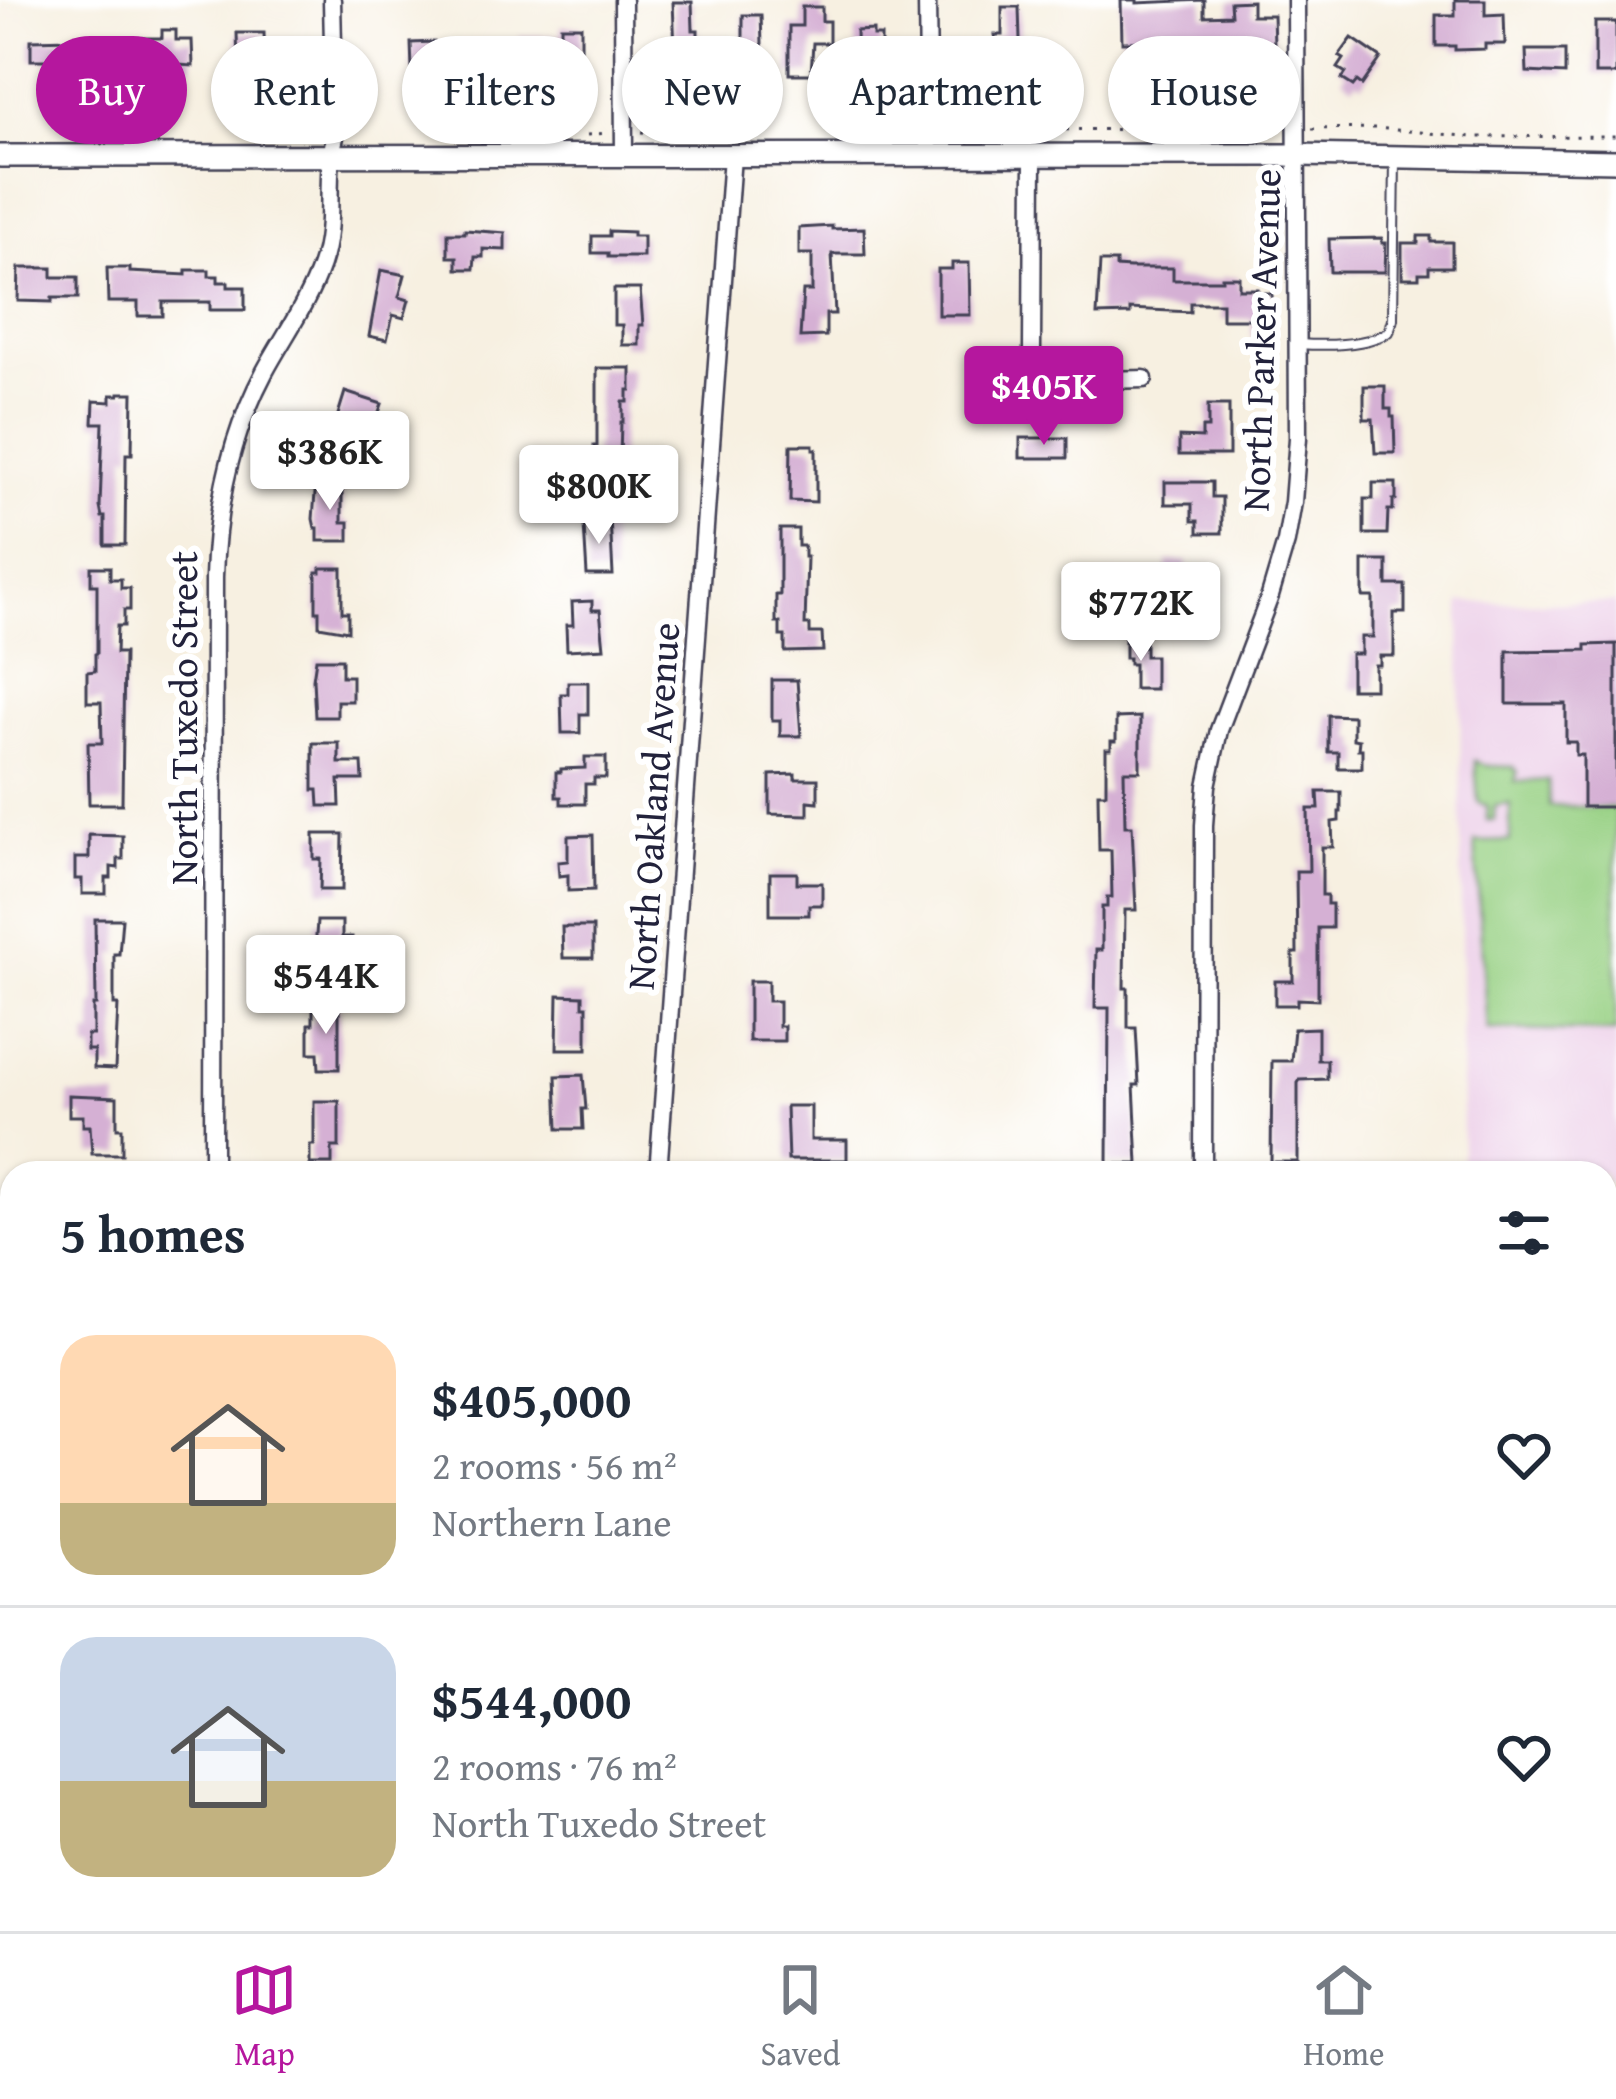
<!DOCTYPE html>
<meta charset="utf-8">
<style>
body{margin:0;font-family:"Gentium Book Plus",serif;background:#f6f6f7;color:#1f2937;height:100vh;display:flex;flex-direction:column;font-size:45px;white-space:nowrap}
*{box-sizing:border-box;margin:0}
p{font-size:39px;color:#747a83}
.icon{flex:none;width:66px;height:66px;fill:none;stroke:currentColor;stroke-width:2;stroke-linecap:round;stroke-linejoin:round}
.map{position:relative;flex:1;overflow:hidden}
.sheet{position:absolute;left:0px;top:1161px;width:1617px;height:771px;display:flex;flex-direction:column;background:#fff;border-radius:36px 36px 0 0;box-shadow:0 3px 9px #0004}
.sheet>*{flex:none}
.top-card{position:absolute;left:36px;top:36px;width:1545px;height:108px;display:flex;gap:24px}
.price{position:absolute;translate:-50% -102px;padding:0 27px;border-radius:12px;background:#fff;color:#222;font-size:39px;line-height:78px;filter:drop-shadow(0 3px 6px #0008)}
.price::after{content:'';position:absolute;left:50%;top:72px;width:36px;height:27px;margin-left:-18px;background:inherit;clip-path:polygon(0 0,100% 0,50% 100%)}
.price.selected{background:#b5179e;color:#fff}
ul{padding:0;list-style:none}
li{display:flex;align-items:center;gap:36px;height:300px;padding:0 60px}
li+li{border-top:3px solid #e0e1e3}
li span{display:grid;place-items:center;flex:none;width:336px;height:240px;border-radius:36px;color:#555}
li>.icon{margin-inline-start:auto}
span .icon{width:144px;height:144px;fill:#fffc;stroke-width:1}
li b{font-size:51px}
h2{display:flex;justify-content:space-between;align-items:center;height:144px;padding:0 60px;font-size:51px}
.tag{padding:0 42px;border-radius:54px;background:#fff;box-shadow:0 3px 9px #0004;font-size:42px;line-height:108px}
.tag.selected{background:#b5179e;color:#fff}
.tab-bar{display:flex;justify-content:space-around;align-items:center;height:168px;border-top:3px solid #e0e1e3;background:#fff;font-size:33px;color:#747a83}
.tab-bar a{display:grid;justify-items:center;gap:6px}
.tab-bar .selected{color:#b5179e}
.map>svg:first-child{display:block}
.built{fill:#edd1e9}
.green{fill:#97d083;stroke:#5c795f;stroke-width:3}
.building{fill:#d5b0d4}
.lines{fill:none;stroke-linecap:round;stroke-linejoin:round}
.service-casing{stroke:#424154;stroke-width:12}
.minor-casing{stroke:#424154;stroke-width:21}
.tertiary-casing{stroke:#424154;stroke-width:26}
.path{stroke:#424154;stroke-width:3;stroke-dasharray:3 9;stroke-linecap:butt}
.service{stroke:#fff;stroke-width:8}
.minor{stroke:#fff;stroke-width:16}
.tertiary{stroke:#fff;stroke-width:21}
.labels{text-anchor:middle;dominant-baseline:central;stroke-width:12;stroke-linejoin:round;paint-order:stroke}
.street-label{font-size:39px;fill:#22223b;stroke:#fff}
</style>
<div class="map">
<svg width="1616" height="1931" viewBox="0 0 1616 1931">
<rect width="100%" height="100%" fill="#fff"/>
<filter id="ink" filterUnits="userSpaceOnUse"><feTurbulence type="fractalNoise" baseFrequency=".00833" numOctaves="2"/><feDisplacementMap in="SourceGraphic" scale="24" xChannelSelector="R" yChannelSelector="G"/><feConvolveMatrix kernelMatrix="1 2 1 2 8 2 1 2 1" color-interpolation-filters="sRGB"/></filter>
<filter id="wash" filterUnits="userSpaceOnUse"><feTurbulence type="fractalNoise" baseFrequency=".004" numOctaves="4" result="noise"/><feDisplacementMap in="SourceGraphic" scale="48" xChannelSelector="R" yChannelSelector="G"/><feGaussianBlur stdDeviation="2.7" result="paint"/><feColorMatrix in="noise" values="0 0 0 0 0 0 0 0 0 0 0 0 0 0 0 0 0 1.4 0 .05"/><feComposite in="paint" operator="in"/></filter>
<g filter="url(#wash)">
<rect width="100%" height="100%" fill="#f7f0e1"/>
<path class="built" d="M1460 602 1616 603V1181H1605V1173H1462Z"/>
<path class="green" d="M1475 761 1489 766 1513 767 1517 773 1515 782 1548 780 1549 806 1616 807V1032L1487 1030 1475 842 1510 841V804L1495 806 1494 820H1487V806L1478 802Z"/>
<g id="blocks">
<g class="building">
<path d="M1121 0H1137V3L1204 0V16L1231 15 1230 2 1252 1V15H1273L1274 44 1218 42V40L1122 42Z"/>
<path d="M1455 0H1485V15L1504 14 1505 44H1485V49L1455 50V46H1436V15H1455Z"/>
<path d="M673 2H692L693 30H698V74H676Z"/>
<path d="M802 7H822V21H829V43H813L811 74H789V26H802Z"/>
<path d="M1002 7H1019L1021 74H996L995 35H1002Z"/>
<path d="M743 15H761L763 74H725V41H743Z"/>
<rect x="1595" y="22" width="21" height="52"/>
<path d="M561 26H581V49H577V64L532 70V74H495L496 48H520V36H561Z"/>
<path d="M162 30H176V40H192L193 66 163 64V54L133 55 132 38H162Z"/>
<path d="M873 30V36H881V74L857 75 856 31Z"/>
<path d="M237 33H264L265 64H251V92H239Z"/>
<path d="M1352 38 1381 58 1362 85 1357 81 1353 86 1342 79 1346 73 1338 68 1344 59 1339 56Z"/>
<path d="M72 39V46H89V68H59V60H31V40Z"/>
<path d="M434 42 435 68 412 69 411 43Z"/>
<path d="M1526 50H1565V74L1527 72Z"/>
<path d="M832 226V229L864 228 865 254H832L835 314H826V336L800 337 803 291H812V254H799V228Z"/>
<path d="M465 230 505 233V250L483 249V257H475L474 269H457V257H448V233H465Z"/>
<path d="M609 231 633 232V236H643V257H608V253H592V236H609Z"/>
<path d="M1418 236H1431V242H1452V267H1429V273H1419V278H1402V243H1418Z"/>
<path d="M1382 238V243H1386L1385 272H1330L1329 239Z"/>
<path d="M1100 262H1116V267L1130 268H1173V280H1222V277H1239V289H1258V293H1272V340H1252V319H1222V303H1190V312L1130 309V314L1097 315Z"/>
<path d="M952 263H969L970 315H938V269H952Z"/>
<path d="M19 268H52V277H78V298H52V302L18 301Z"/>
<path d="M107 268H130V272L186 275V270H209V276H218V282H228V287H245V310H210V302H163V316H138V302H108Z"/>
<path d="M381 270 405 275 399 297 409 300 404 318 393 315 387 340 369 336Z"/>
<path d="M614 289H640L643 325H639V345H622V325H614Z"/>
<path d="M597 368H631V390H628V402H623V422H621L619 498 600 497V489H594V446H597Z"/>
<path d="M1364 386H1385V409H1391V417H1394L1395 453H1375L1373 419H1364Z"/>
<path d="M345 392 382 404 375 424 362 420 356 439 351 438 347 452 328 447Z"/>
<path d="M119 393H133L132 454H126L125 545H105V517H102L100 507 103 423H93L94 401 111 402V395H119Z"/>
<path d="M1208 405H1229V455H1179V437L1202 438V428H1208Z"/>
<rect x="1020" y="438" width="47" height="20"/>
<path d="M791 445H813V449H816V502L790 501Z"/>
<path d="M316 481H339V488H342V522H349V541H318V528H315L313 519Z"/>
<path d="M1165 482H1212V497H1222V533H1198V521H1192V504H1165Z"/>
<path d="M1373 483H1396V500H1393V510H1388L1387 534H1364V499H1373Z"/>
<path d="M610 517 613 575H587L584 525H592V518Z"/>
<path d="M780 529H798V546H804V557H807L805 625H810V633H822L823 651 785 652V636H780V623H776V595H780Z"/>
<path d="M1167 561H1187V611H1157V594H1161V586H1167Z"/>
<path d="M1363 561H1387V585H1405V613H1394V656H1380V665H1375V689H1351V654H1361V637H1373V597H1363Z"/>
<path d="M91 567H110V579H121V588H130V610H124V626H117L116 653H124L122 804H89L88 743H102L101 702H87V672L95 671V654L97 653V585H91Z"/>
<path d="M321 568H342V612H348V631L319 626V611H316V572H321Z"/>
<path d="M592 601V610H600L604 648 567 650 566 625H573L572 602Z"/>
<path d="M1125 638 1145 639V656H1155V689H1134V664H1129V658H1125Z"/>
<path d="M1616 644V807H1583V755H1576V742H1566V704H1507V651L1586 650V645Z"/>
<path d="M316 659H342V676H352V701H337V717H315L313 679Z"/>
<path d="M772 680H797L801 736H780V720H772Z"/>
<path d="M568 682H588V714H580V733H562L561 694H568Z"/>
<path d="M1328 715 1353 716V739L1359 740 1358 749H1362V768H1338V752H1328Z"/>
<path d="M1140 717V771H1124L1125 826H1132L1136 910H1125L1124 988H1128V1028H1136L1137 1046 1139 1085H1134L1138 1164H1108L1109 1008H1095L1096 950H1102V907H1107V897H1112L1111 850H1099L1098 793H1106V749H1111V741H1116V718Z"/>
<path d="M313 743H339V763H362L363 780H339L340 806H319L318 790H313Z"/>
<path d="M585 757H606V778H594V784H585V804H561V797H556V772H561V769L585 768Z"/>
<path d="M795 774V779H818V802L808 801V815L770 814V775Z"/>
<path d="M1318 792H1341V812H1339V821L1332 822 1333 847H1322V895H1327V904H1332V928H1318V1000L1297 999V1005H1275V981H1293V953H1297L1296 871H1309L1308 809H1319Z"/>
<path d="M314 834H343L342 890H320L321 859H314Z"/>
<path d="M89 835 123 836V859H118V868L111 867V878H106V894H82V879H75V858H89Z"/>
<path d="M593 835 594 890 568 891V875L559 876 558 862 568 861V836Z"/>
<path d="M770 873H797V883H822V905H809V915H770Z"/>
<path d="M95 919H122L119 954H114V1005H118L115 1069 94 1068V1050H87V1035H93V1005H96Z"/>
<path d="M317 921H342V937H352V954H342V962H335V980H313Z"/>
<path d="M562 927H593V958H563Z"/>
<path d="M749 981H768V1001H779V1026H784V1041H749Z"/>
<path d="M558 995 583 996V1006H587V1049H557Z"/>
<path d="M339 1006V1069H319L318 1053H309V1024H313V1007Z"/>
<path d="M1318 1028V1060H1327V1079L1300 1080 1298 1083V1162H1271L1272 1061H1291L1294 1029Z"/>
<path d="M583 1075 586 1109H582L583 1129H558L556 1076Z"/>
<path d="M69 1095 117 1097V1128H122V1154H92L90 1126H83V1116H69Z"/>
<path d="M314 1101H339V1147H332V1164H310V1145H314Z"/>
<path d="M786 1106H811V1140H847V1160H788Z"/>
</g>
</g>
</g>
<g filter="url(#ink)">
<use href="#blocks" fill-opacity="0" stroke="#424154" stroke-width="3"/>
<g class="lines">
<defs>
<path id="service" d="M1299 344C1328 346 1364 346 1389 332L1393 319 1395 158"/>
<g id="minor">
<path d="M623 0 624 156"/>
<path d="M927 0 929 156"/>
<path d="M1033 155 1032 352C1034 363 1036 370 1046 376 1062 384 1123 379 1144 379"/>
<path d="M213 1173 214 577C216 505 231 435 265 371 284 336 308 303 321 265 336 223 324 179 335 137L332 0"/>
<path d="M658 1173 732 156"/>
<path d="M1203 1173 1204 825 1207 786 1219 730 1270 596 1286 542 1293 502 1298 438 1296 0"/>
<path d="M656 1920 657 1931"/>
<path d="M93 1931 100 1920"/>
<path d="M1200 1931V1920"/>
</g>
<path id="tertiary" d="M0 156 1298 155 1616 161"/>
</defs>
<use href="#service" class="service-casing"/>
<use href="#minor" class="minor-casing"/>
<use href="#tertiary" class="tertiary-casing"/>
<g class="path">
<path d="M1312 129 1375 128 1474 137 1616 136"/>
<path d="M946 130 1279 129"/>
<path d="M641 132 691 135"/>
<path d="M587 135 608 133"/>
<path d="M844 135 913 131"/>
</g>
<use href="#service" class="service"/>
<use href="#minor" class="minor"/>
<use href="#tertiary" class="tertiary"/>
</g>
</g>
<g class="labels">
<g class="street-label">
<text transform="translate(1260 340) rotate(-88)">North Parker Avenue</text>
<text transform="translate(182 718) rotate(-90)">North Tuxedo Street</text>
<text transform="translate(652 806) rotate(-86)">North Oakland Avenue</text>
</g>
</g>
</svg>
<b class="price selected" style="left:1044px;top:448px">$405K</b>
<b class="price" style="left:330px;top:513px">$386K</b>
<b class="price" style="left:599px;top:547px">$800K</b>
<b class="price" style="left:1141px;top:664px">$772K</b>
<b class="price" style="left:326px;top:1037px">$544K</b>
<div class="top-card">
<a class="tag selected">Buy</a>
<a class="tag">Rent</a>
<a class="tag">Filters</a>
<a class="tag">New</a>
<a class="tag">Apartment</a>
<a class="tag">House</a>
</div>
<section class="sheet">
<h2>5 homes<svg class="icon" aria-label="filters" viewBox="0 0 24 24"><path d="M4 7h16M4 17h16"/><circle cx="9" cy="7" r="2"/><circle cx="15" cy="17" r="2"/></svg></h2>
<ul>
<li><span style="background:linear-gradient(#ffd9b3 70%,#c2b280 0)"><svg class="icon" aria-label="home" viewBox="0 0 24 24"><path d="M3 11l9-7 9 7M6 9v11h12V9"/></svg></span><div><b>$405,000</b><p>2 rooms · 56 m²</p><p>Northern Lane</p></div><svg class="icon" aria-label="heart" viewBox="0 0 24 24"><path d="M12 20l-8-8c-3-5 5-10 8-4 3-6 11-1 8 4z"/></svg></li>
<li><span style="background:linear-gradient(#c9d6e8 60%,#c2b280 0)"><svg class="icon" aria-label="home" viewBox="0 0 24 24"><path d="M3 11l9-7 9 7M6 9v11h12V9"/></svg></span><div><b>$544,000</b><p>2 rooms · 76 m²</p><p>North Tuxedo Street</p></div><svg class="icon" aria-label="heart" viewBox="0 0 24 24"><path d="M12 20l-8-8c-3-5 5-10 8-4 3-6 11-1 8 4z"/></svg></li>
</ul>
</section>
</div>
<nav class="tab-bar">
<a class="selected"><svg class="icon" aria-label="map" viewBox="0 0 24 24"><path d="M3 6l6-2 6 2 6-2v14l-6 2-6-2-6 2zM9 4v14M15 6v14"/></svg>Map</a>
<a><svg class="icon" aria-label="saved" viewBox="0 0 24 24"><path d="M7 4h10v16l-5-4-5 4z"/></svg>Saved</a>
<a><svg class="icon" aria-label="home" viewBox="0 0 24 24"><path d="M3 11l9-7 9 7M6 9v11h12V9"/></svg>Home</a>
</nav>
